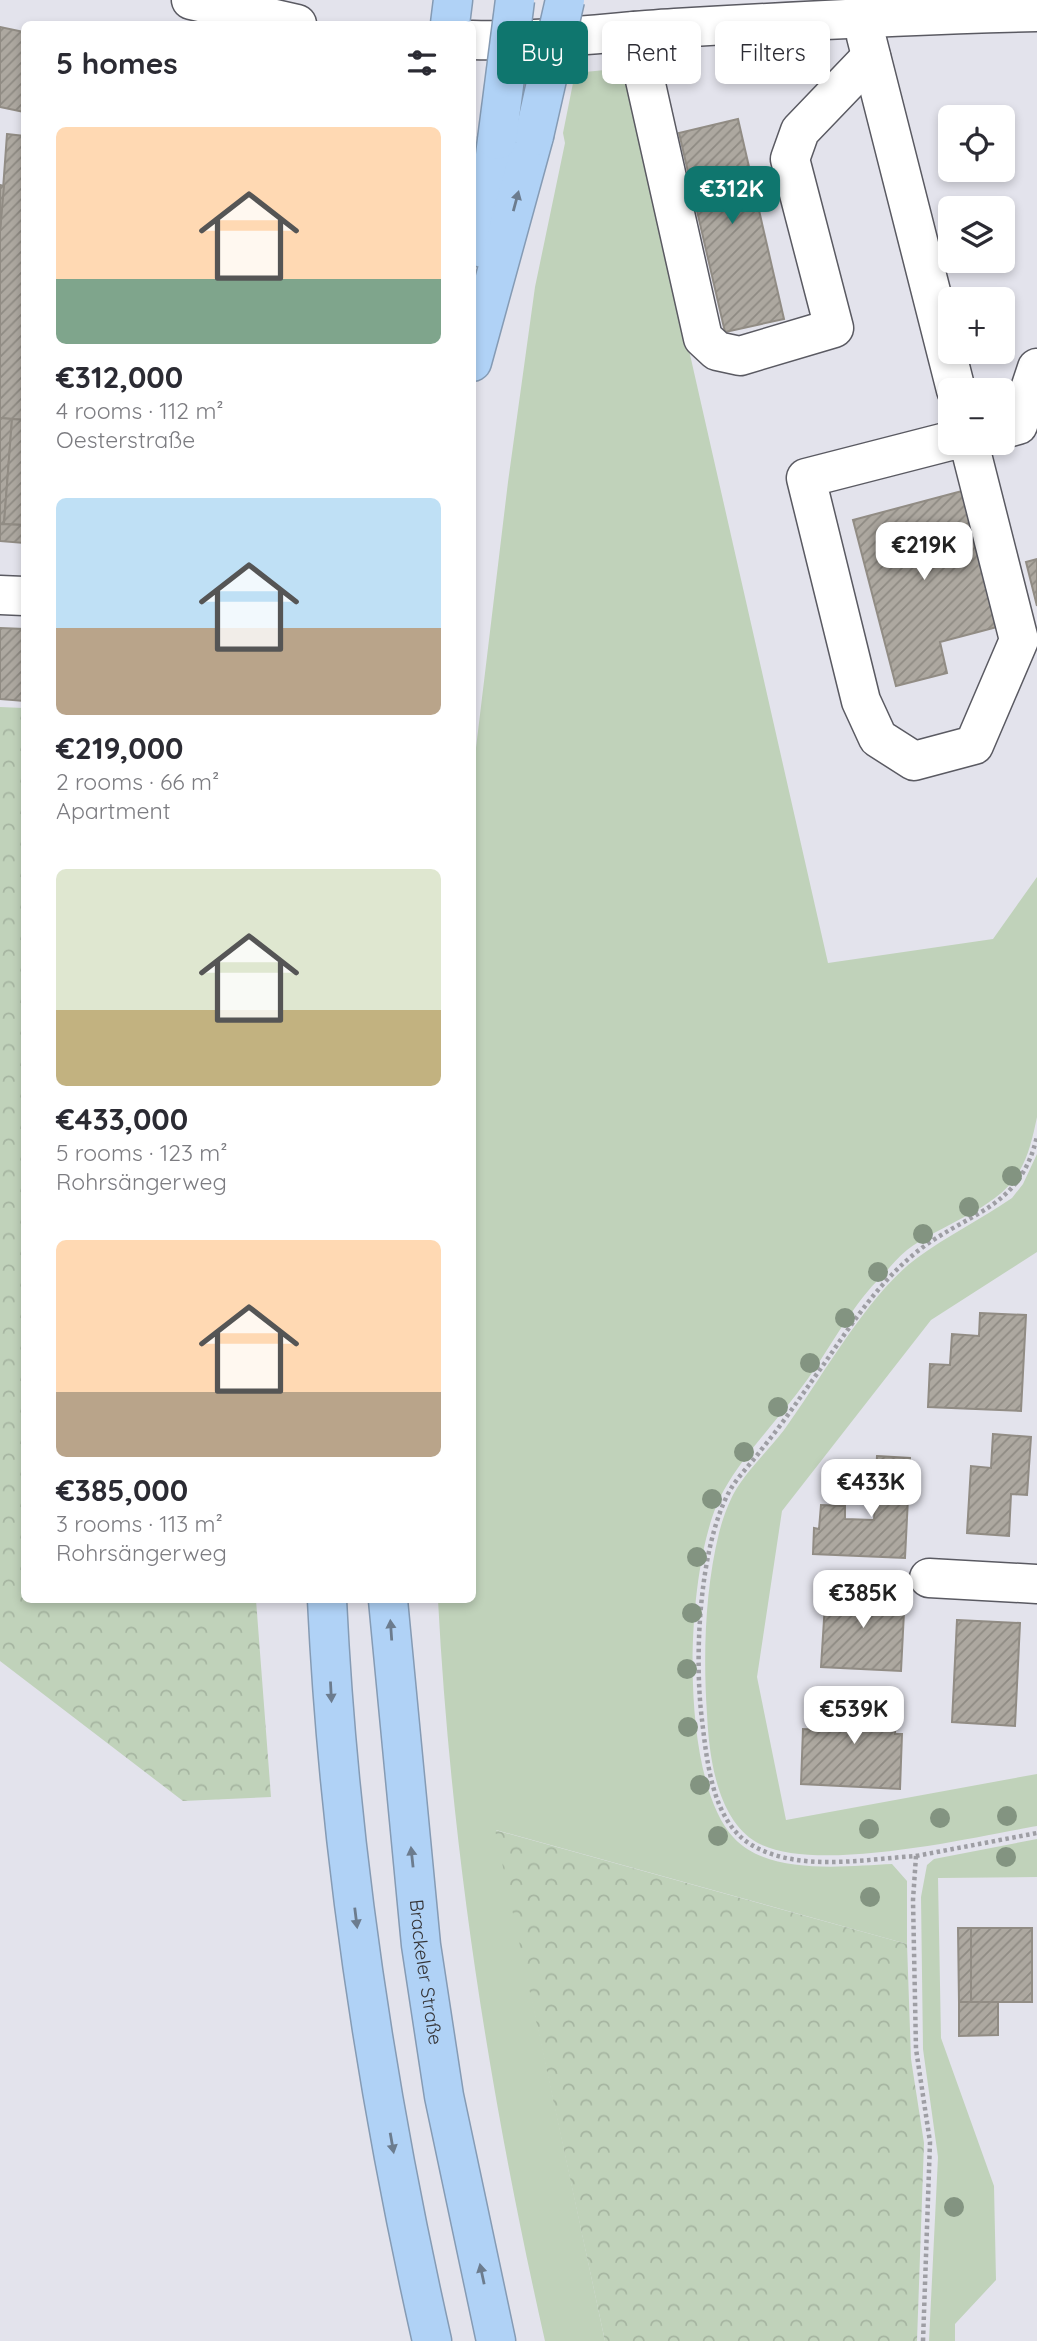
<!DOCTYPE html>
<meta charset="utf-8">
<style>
body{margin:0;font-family:Quicksand,sans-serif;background:#f2f2f3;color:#2b2b33;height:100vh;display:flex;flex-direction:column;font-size:26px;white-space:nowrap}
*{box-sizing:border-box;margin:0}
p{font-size:23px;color:#7c7c81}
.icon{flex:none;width:38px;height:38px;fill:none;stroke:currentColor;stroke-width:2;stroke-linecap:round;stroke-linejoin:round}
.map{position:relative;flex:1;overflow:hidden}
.panel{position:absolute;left:21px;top:21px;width:455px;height:1582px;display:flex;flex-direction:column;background:#fff;border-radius:10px;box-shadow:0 4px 10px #0003}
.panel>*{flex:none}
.guide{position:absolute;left:497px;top:21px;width:434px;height:63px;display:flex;gap:14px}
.buttons{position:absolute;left:938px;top:105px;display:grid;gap:14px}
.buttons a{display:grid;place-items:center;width:77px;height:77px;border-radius:10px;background:#fff;box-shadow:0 4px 10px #0003;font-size:35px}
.price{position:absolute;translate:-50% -60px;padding:0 16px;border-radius:14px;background:#fff;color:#222;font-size:23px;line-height:46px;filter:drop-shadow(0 2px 4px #0008)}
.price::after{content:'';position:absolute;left:50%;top:42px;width:21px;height:16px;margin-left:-10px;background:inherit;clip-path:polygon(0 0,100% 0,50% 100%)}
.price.on{background:#0f766e;color:#fff}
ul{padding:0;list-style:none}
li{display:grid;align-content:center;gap:14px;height:371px;padding:0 35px}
li span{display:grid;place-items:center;height:217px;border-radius:10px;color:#555}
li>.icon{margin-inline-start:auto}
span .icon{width:126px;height:126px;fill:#fffc;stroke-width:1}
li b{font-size:30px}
h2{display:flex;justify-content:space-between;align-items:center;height:84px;padding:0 35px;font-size:30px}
.chip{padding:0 24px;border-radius:10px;background:#fff;box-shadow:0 4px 10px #0003;font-size:24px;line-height:63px}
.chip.on{background:#0f766e;color:#fff}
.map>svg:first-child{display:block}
.green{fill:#c0d2ba}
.forest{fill:url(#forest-crowns)}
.building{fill:url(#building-hatch);stroke:#918c84;stroke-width:2}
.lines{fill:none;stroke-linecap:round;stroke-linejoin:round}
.minor-casing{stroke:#5a5a62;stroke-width:41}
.highway-casing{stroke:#859bb4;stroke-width:41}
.path{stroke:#9e9ea4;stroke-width:4.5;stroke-dasharray:3.5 3.5;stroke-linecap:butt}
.minor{stroke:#fff;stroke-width:38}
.highway{stroke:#b0d2f6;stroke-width:38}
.highway-bridge-casing{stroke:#859bb4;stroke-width:41;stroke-linecap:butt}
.highway-bridge{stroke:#b0d2f6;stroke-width:38}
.tree{fill:#839481}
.oneway{fill:#6c7c8e}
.labels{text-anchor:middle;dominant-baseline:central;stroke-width:6;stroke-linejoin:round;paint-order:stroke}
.street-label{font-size:19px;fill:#353538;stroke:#e3e3ec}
</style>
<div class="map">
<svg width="1037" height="2341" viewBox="0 0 1037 2341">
<defs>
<pattern id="forest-crowns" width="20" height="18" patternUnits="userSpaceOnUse" patternTransform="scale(1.75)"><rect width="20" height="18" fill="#c0d2ba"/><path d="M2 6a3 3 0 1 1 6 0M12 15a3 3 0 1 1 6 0" fill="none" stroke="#a6b5a1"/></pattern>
<pattern id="building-hatch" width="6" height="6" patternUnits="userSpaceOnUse" patternTransform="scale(1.75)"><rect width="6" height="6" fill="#ada8a0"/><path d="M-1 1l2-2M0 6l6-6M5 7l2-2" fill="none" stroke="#8e8a83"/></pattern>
</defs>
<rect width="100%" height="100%" fill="#e3e3ec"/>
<g class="green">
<path d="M625 68 828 963 993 939 1037 877V1117C1033 1136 1029 1155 1019 1172 998 1209 939 1225 907 1250 896 1259 887 1271 877 1281 850 1309 830 1348 807 1380 781 1417 746 1451 724 1490 684 1559 677 1778 734 1838 769 1876 846 1866 892 1864L907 1881V1944L496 1830 605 2341H545C490 2098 451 1849 438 1600H472V781L508 482 535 287 565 143 563 133 575 73Z"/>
<path d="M1037 1154V1252L931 1320 782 1511 757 1677 786 1820 1037 1774V1826C974 1837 806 1877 753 1840 716 1815 709 1754 707 1714 703 1655 705 1590 719 1533 722 1521 728 1504 734 1493 747 1470 768 1451 784 1430 821 1379 868 1294 917 1258 947 1236 981 1219 1012 1198L1023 1184Z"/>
<path d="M1037 1839V1877L938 1878 941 2038 994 2186 996 2280 955 2324V2341H929L938 2157 923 2049 921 1897 927 1865 934 1859Z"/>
</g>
<g class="forest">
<path d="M0 707 24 708V1600H256L271 1797 183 1801 0 1661Z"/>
<path d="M495 1830 907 1944 911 2059 924 2143 917 2341H605Z"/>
</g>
<g class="building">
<path d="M0 27 24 32V112L0 107Z"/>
<path d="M738 119 784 319 725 332 679 133Z"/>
<path d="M7 134 24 136V420L0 418V231Z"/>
<path d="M0 185 4 186 0 231Z"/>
<path d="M0 418 12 419 4 524H0Z"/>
<path d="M12 419 24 420V525L4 524Z"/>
<path d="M962 491 997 627 940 642 947 673 896 686 853 520Z"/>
<path d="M0 524 24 525V543L0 541Z"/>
<path d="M1037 559V606L1026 562Z"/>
<path d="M0 628 24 629V701L0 699Z"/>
<path d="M980 1313 1026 1315 1021 1411 928 1407 930 1364 950 1365 952 1334 979 1336Z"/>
<path d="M993 1434 1031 1437 1027 1495 1011 1494 1009 1536 967 1533 971 1466 991 1468Z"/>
<path d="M877 1456 910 1458 905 1558 813 1554 814 1528 819 1529 821 1505 845 1506V1519L874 1520Z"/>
<path d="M826 1588 905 1592 901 1671 821 1667Z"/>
<path d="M957 1620 1020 1623 1015 1726 952 1722Z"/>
<path d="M825 1697 896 1701 895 1734H902L900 1789 801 1784 803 1729 823 1730Z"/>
<path d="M958 1928H971V2002H959Z"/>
<rect x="971" y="1928" width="61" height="74"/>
<path d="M959 2002H998V2035L959 2036Z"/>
</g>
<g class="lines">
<defs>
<g id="minor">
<path d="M191 0 297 24"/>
<path d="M634 31 703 338 717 351 740 356 834 328 790 159 800 131 871 57"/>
<path d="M866 36 956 390"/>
<path d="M472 40C540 42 607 32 675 28 795 21 916 15 1037 12"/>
<path d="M1003 429 1018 425 1037 368"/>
<path d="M950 441 806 478 861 701 878 738 914 761 974 745 1019 640 969 443"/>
<path d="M0 595 24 596"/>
<path d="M929 1578 1037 1584"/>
</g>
<g id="highway">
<path d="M450 24 453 0"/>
<path d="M483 248 497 140"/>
<path d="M472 362 534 136"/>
<path d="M327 1600C339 1849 377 2098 432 2341"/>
<path id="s1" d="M388 1600 421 1945 444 2096 496 2341"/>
</g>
</defs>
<use href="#minor" class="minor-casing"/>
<use href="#highway" class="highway-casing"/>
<g class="path">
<path d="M916 1856 1037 1833"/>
<path d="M923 2341 930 2142 916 2049 913 1900 916 1856C865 1859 797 1873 750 1844 712 1820 707 1761 702 1720 694 1658 699 1548 729 1492 737 1477 751 1464 761 1450 780 1427 797 1402 814 1378 845 1335 872 1289 913 1255 964 1212 1020 1212 1037 1136"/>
</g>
<use href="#minor" class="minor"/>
<use href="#highway" class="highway"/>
<defs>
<g id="highway-bridge">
<path d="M534 136 565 0"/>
<path d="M497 140 515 0"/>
</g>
</defs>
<use href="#highway-bridge" class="highway-bridge-casing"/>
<use href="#highway-bridge" class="highway-bridge"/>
</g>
<g class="tree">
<circle cx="1012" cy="1176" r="10"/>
<circle cx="969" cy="1207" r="10"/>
<circle cx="923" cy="1234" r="10"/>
<circle cx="878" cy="1272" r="10"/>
<circle cx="845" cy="1318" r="10"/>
<circle cx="810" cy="1363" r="10"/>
<circle cx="778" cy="1407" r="10"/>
<circle cx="744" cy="1452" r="10"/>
<circle cx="712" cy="1499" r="10"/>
<circle cx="697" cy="1557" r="10"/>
<circle cx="692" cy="1613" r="10"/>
<circle cx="687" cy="1669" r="10"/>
<circle cx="688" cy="1727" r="10"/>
<circle cx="700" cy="1785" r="10"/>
<circle cx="1007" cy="1816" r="10"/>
<circle cx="940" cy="1818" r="10"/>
<circle cx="869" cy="1829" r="10"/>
<circle cx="718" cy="1836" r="10"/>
<circle cx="1006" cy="1857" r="10"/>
<circle cx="870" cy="1897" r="10"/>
<circle cx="954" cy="2207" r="10"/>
</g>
<defs><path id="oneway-solid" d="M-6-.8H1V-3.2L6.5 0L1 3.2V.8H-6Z" transform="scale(1.75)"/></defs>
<g class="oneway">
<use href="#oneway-solid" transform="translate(516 201) rotate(-75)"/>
<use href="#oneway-solid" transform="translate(391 1630) rotate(-94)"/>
<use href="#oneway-solid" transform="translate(331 1692) rotate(87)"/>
<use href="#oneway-solid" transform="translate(412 1857) rotate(-96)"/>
<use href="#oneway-solid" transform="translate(356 1918) rotate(83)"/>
<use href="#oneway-solid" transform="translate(392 2143) rotate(80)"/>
<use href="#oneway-solid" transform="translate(482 2274) rotate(-102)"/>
</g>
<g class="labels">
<g class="street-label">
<text stroke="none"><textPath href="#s1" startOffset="374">Brackeler Straße</textPath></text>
</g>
</g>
</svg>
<div class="buttons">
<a><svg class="icon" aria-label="locate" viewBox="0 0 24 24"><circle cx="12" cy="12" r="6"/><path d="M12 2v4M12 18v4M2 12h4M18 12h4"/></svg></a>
<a><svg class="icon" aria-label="layers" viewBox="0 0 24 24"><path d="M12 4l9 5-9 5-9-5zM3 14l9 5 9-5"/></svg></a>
<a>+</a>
<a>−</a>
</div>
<b class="price on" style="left:732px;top:226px">€312K</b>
<b class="price" style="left:924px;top:582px">€219K</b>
<b class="price" style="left:871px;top:1519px">€433K</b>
<b class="price" style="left:863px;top:1630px">€385K</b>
<b class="price" style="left:854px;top:1746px">€539K</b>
<div class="guide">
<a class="chip on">Buy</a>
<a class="chip">Rent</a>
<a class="chip">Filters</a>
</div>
<section class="panel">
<h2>5 homes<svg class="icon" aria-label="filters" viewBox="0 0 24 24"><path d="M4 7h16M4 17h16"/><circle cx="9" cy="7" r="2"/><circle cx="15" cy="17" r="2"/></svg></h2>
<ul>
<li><span style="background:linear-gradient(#ffd9b3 70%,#7fa58c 0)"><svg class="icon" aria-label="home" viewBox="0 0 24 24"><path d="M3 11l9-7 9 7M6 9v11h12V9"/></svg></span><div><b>€312,000</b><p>4 rooms · 112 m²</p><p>Oesterstraße</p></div></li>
<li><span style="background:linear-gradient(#bfe0f5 60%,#b9a48a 0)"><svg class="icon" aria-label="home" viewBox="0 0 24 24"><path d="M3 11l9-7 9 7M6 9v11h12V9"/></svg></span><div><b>€219,000</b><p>2 rooms · 66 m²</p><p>Apartment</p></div></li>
<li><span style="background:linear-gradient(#dfe7d0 65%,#c2b280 0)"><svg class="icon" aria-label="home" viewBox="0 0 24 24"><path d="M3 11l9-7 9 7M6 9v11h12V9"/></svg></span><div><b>€433,000</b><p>5 rooms · 123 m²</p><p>Rohrsängerweg</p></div></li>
<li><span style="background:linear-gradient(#ffd9b3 70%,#b9a48a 0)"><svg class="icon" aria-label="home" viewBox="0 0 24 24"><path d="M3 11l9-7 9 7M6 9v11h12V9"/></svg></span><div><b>€385,000</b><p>3 rooms · 113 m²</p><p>Rohrsängerweg</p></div></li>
</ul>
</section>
</div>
